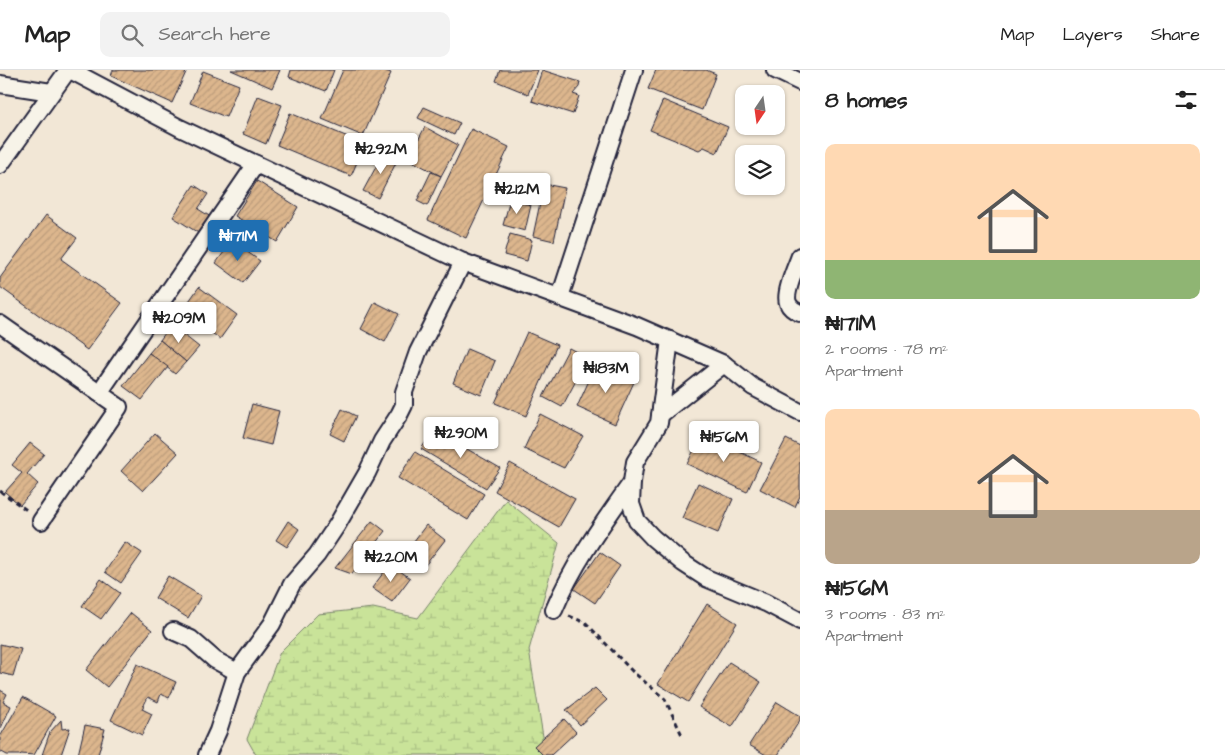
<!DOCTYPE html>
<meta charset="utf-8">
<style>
body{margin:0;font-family:"Architects Daughter",sans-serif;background:#f2f2f2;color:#222;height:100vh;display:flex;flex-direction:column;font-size:19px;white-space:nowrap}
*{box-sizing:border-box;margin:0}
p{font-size:16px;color:#767676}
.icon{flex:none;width:28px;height:28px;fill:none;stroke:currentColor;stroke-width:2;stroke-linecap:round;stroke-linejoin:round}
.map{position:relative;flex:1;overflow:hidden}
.drawer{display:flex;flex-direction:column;background:#fff;width:425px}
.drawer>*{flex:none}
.needle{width:32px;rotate:193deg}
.controls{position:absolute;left:735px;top:15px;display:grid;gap:10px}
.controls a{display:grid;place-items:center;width:50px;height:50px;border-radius:10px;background:#fff;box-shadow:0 1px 4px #0004;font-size:25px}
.price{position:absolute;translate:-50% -42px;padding:0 11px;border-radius:5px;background:#fff;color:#222;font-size:16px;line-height:32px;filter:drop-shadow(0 1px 2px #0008)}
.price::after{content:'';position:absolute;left:50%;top:30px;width:15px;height:11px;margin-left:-8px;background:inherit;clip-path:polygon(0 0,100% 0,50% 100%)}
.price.current{background:#1f6fb2;color:#fff}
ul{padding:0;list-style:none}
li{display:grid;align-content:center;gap:10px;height:265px;padding:0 25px}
li span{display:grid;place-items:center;height:155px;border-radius:10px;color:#555}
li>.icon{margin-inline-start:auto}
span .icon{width:90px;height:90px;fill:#fffc;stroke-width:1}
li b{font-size:21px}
h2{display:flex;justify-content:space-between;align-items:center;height:60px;padding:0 25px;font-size:21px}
header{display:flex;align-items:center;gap:30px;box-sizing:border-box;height:70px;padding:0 25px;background:#fff;border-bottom:1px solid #e0e0e0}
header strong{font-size:24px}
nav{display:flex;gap:28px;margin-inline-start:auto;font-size:18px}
.search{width:350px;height:45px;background:#f2f2f2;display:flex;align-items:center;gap:12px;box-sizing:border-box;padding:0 18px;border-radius:10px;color:#767676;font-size:19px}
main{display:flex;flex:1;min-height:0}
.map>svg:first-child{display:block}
.wetland{fill:url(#wetland-marsh);stroke:#76826a}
.building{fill:url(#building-hatch);stroke:#22223b}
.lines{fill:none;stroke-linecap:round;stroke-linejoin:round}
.minor-casing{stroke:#22223b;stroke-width:20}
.path{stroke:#22223b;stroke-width:3;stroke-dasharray:5 4;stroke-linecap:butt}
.minor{stroke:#f7f3e8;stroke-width:16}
</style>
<header>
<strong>Map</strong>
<div class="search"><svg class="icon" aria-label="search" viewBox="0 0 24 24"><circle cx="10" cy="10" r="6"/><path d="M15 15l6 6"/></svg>Search here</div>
<nav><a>Map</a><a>Layers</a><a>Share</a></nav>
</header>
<main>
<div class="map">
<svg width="800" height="685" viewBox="0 0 800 685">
<defs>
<pattern id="wetland-marsh" width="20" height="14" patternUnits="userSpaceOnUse" patternTransform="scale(1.25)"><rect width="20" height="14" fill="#c9e399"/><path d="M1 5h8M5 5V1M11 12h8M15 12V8" fill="none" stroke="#acc285"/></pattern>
<pattern id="building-hatch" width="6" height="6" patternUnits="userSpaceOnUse" patternTransform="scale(1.25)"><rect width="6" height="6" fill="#dcb68d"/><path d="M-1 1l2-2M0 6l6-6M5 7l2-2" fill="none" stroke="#bc9c7b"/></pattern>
</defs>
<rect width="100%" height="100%" fill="#f2e7d6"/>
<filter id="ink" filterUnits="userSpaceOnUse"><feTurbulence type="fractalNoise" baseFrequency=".02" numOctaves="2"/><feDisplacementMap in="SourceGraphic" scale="10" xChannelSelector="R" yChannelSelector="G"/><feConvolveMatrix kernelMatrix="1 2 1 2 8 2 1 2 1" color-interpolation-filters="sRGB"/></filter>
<g filter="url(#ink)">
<path class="wetland" d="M506 430 559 473 529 580 546 685H256L247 669 280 582 318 544 373 538 418 548Z"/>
<g class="building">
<path d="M113 0H187L172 33 111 6Z"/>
<path d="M231 0H280L272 18Z"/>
<path d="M291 0H334L326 21 289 7Z"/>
<path d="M343 0H383L391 3 363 66 322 49Z"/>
<path d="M500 0H538L528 24 496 11Z"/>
<path d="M542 0 580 12 579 17 573 24 579 26 573 44 532 31Z"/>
<path d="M656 0H706L716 4 702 40 648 19Z"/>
<path d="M203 1 239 15 226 47 190 33Z"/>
<path d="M258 26 282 35 266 74 243 64Z"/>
<path d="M663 30 728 57 717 83 704 77 699 80 650 60Z"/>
<path d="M424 37 460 53 454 65 418 48Z"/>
<path d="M290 43 365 74 351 106 277 75Z"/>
<path d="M425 57 458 75 441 106 408 89Z"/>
<path d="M471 59 509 77 466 168 428 150Z"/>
<path d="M384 82 398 89 378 128 363 121Z"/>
<path d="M431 102 441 106 427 136 417 131Z"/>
<path d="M257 111 298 137 277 172 235 146Z"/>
<path d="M544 114 565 118 554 171 533 166Z"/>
<path d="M194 115 208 124 198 139 211 147 200 164 173 147Z"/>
<path d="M510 130 531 135 525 161 503 155Z"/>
<path d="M46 145 77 168 61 189 122 233 87 280 0 217V208Z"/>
<path d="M510 164 532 170 527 191 504 185Z"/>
<path d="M232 171 260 191 243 213 216 193Z"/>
<path d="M199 217 237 245 220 269 182 241Z"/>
<path d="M375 232 399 244 385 272 361 259Z"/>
<path d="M171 255 199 277 186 292 160 270Z"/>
<path d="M527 262 557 275 526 346 495 333Z"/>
<path d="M160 270 186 292 175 304 149 283Z"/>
<path d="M569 278 588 288 562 337 543 327Z"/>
<path d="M467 279 495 291 481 325 453 313Z"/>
<path d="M149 283 168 297 142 330 123 316Z"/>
<path d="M596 295 634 312 615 354 577 337Z"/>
<path d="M252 334 279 341 271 375 243 368Z"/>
<path d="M342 339 356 346 344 371 330 364Z"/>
<path d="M540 344 583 366 564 398 524 379Z"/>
<path d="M434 360 500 398 486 418 421 379Z"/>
<path d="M155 363 178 383 143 421 121 401Z"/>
<path d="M702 364 761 392 747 422 687 394Z"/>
<path d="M786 369 800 376V426L795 437 760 419Z"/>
<path d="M30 373 44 384 27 404 38 414 20 435 5 422 22 403 12 395Z"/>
<path d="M415 382 484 424 468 450 398 408Z"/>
<path d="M510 393 575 429 559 457 495 421Z"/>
<path d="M698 413 733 429 718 463 682 448Z"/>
<path d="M288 451 299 459 287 477 276 470Z"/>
<path d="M372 451 385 461 352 504 335 498Z"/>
<path d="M426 455 445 470 423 498 404 484Z"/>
<path d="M125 472 142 483 121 513 105 502Z"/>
<path d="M600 482 620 496 595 533 574 519Z"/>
<path d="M390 494 410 508 392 532 372 518Z"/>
<path d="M168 506 201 526 188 548 155 528Z"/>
<path d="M101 509 120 523 101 549 82 536Z"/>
<path d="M707 534 737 553 688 632 658 614Z"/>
<path d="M131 543 152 560 107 617 86 600Z"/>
<path d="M0 574 21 579 13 606 0 603Z"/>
<path d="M729 592 761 612 732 657 699 637Z"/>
<path d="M137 594 176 612 169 628 161 624 158 632 148 627 142 639 152 644 142 665 111 650Z"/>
<path d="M595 618 607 630 580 655 566 640Z"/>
<path d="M0 620 7 624 3 632 11 636 1 658 0 657Z"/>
<path d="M23 627 56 646 34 685 21 684 20 685H7L0 681V667Z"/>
<path d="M777 632 800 646V650L778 685H766L749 675Z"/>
<path d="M564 649 576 662 551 685H543L534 676Z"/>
<path d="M61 650 62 659 70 658 61 685H42L50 662Z"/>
<path d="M85 655 105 659 98 685H78Z"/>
</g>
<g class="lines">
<defs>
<g id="minor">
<path d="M70 0 180 58 463 192 637 256 724 294 753 317 800 342"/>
<path d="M775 0 800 12"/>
<path d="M0 14 51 22"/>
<path d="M0 95 68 0"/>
<path d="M800 186C796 197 784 223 788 233 790 238 795 241 800 243"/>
<path d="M560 227 634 0"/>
<path d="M0 254 119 337 41 451"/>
<path d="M670 270 659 353 635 392 632 412 631 434 637 451 653 468 683 493 706 508 766 533 800 551"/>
<path d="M99 323 256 94"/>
<path d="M660 345 724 294"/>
<path d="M554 540C573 494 603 453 632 412"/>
<path d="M173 561 191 569 215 590 237 602"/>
<path d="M207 685 218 661 237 602 272 554 292 514 317 485 337 455 367 403 382 371 399 345 404 335V322L418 282 463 192"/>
</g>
</defs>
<use href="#minor" class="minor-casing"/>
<g class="path">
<path d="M0 421 28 441"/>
<path d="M569 546 586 553 632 601 665 629 682 665"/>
</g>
<use href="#minor" class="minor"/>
</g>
</g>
</svg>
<div class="controls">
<a><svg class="needle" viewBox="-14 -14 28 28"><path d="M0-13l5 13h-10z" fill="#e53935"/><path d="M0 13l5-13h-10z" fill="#767676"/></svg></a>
<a><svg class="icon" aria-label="layers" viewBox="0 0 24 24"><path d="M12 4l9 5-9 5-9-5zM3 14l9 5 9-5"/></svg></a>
</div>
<b class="price" style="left:381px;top:105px">₦292M</b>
<b class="price" style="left:517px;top:145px">₦212M</b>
<b class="price current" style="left:238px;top:192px">₦171M</b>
<b class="price" style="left:179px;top:274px">₦209M</b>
<b class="price" style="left:606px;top:324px">₦183M</b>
<b class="price" style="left:461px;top:389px">₦290M</b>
<b class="price" style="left:724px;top:393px">₦156M</b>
<b class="price" style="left:391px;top:513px">₦220M</b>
</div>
<section class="drawer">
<h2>8 homes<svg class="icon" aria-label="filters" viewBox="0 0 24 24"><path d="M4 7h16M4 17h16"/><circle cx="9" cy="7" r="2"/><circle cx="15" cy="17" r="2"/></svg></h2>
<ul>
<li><span style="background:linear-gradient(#ffd9b3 75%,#8fb573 0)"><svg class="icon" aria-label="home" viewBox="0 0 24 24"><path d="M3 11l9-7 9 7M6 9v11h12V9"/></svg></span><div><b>₦171M</b><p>2 rooms · 78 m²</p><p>Apartment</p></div></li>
<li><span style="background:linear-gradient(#ffd9b3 65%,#b9a48a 0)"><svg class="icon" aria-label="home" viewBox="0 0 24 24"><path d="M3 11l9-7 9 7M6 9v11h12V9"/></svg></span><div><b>₦156M</b><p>3 rooms · 83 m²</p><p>Apartment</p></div></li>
</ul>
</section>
</main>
